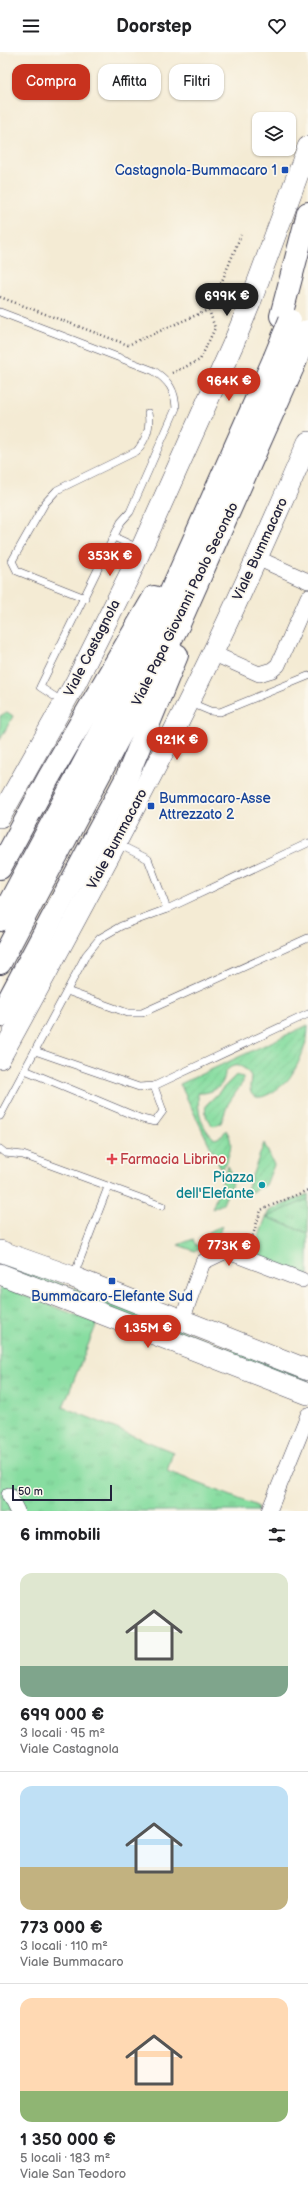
<!DOCTYPE html>
<html lang="it">
<meta charset="utf-8">
<style>
body{margin:0;font-family:"Balsamiq Sans",sans-serif;background:#f6f6f6;color:#202124;height:100vh;display:flex;flex-direction:column;font-size:15px;white-space:nowrap}
*{box-sizing:border-box;margin:0}
p{font-size:13px;color:#757577}
.icon{flex:none;width:22px;height:22px;fill:none;stroke:currentColor;stroke-width:2;stroke-linecap:round;stroke-linejoin:round}
.map{position:relative;height:1459px;overflow:hidden}
.drawer{display:flex;flex-direction:column;background:#fff;flex:1}
.drawer>*{flex:none}
.banner{position:absolute;left:12px;top:12px;width:284px;height:36px;display:flex;gap:8px}
.fabs{position:absolute;left:252px;top:60px;display:grid;gap:8px}
.fabs a{display:grid;place-items:center;width:44px;height:44px;border-radius:8px;background:#fff;box-shadow:0 1px 3px #0004;font-size:20px}
.scale{position:absolute;left:12px;bottom:10px;width:100px;box-sizing:border-box;padding-left:4px;border:2px solid #22223b;border-top:0;font-size:11px;line-height:14px;white-space:nowrap;color:#22223b;-webkit-text-stroke:3px #fbf7ec;paint-order:stroke}
.price{position:absolute;translate:-50% -34px;padding:0 9px;border-radius:14px;background:#c8321e;color:#fff;font-size:13px;line-height:26px;filter:drop-shadow(0 1px 2px #0008)}
.price::after{content:'';position:absolute;left:50%;top:24px;width:12px;height:9px;margin-left:-6px;background:inherit;clip-path:polygon(0 0,100% 0,50% 100%)}
.price.selected{background:#222;color:#fff}
ul{padding:0;list-style:none}
li{display:grid;align-content:center;gap:8px;height:212px;padding:0 20px}
li+li{border-top:1px solid #e0e0e0}
li span{display:grid;place-items:center;height:124px;border-radius:12px;color:#555}
li>.icon{margin-inline-start:auto}
span .icon{width:72px;height:72px;fill:#fffc;stroke-width:1}
li b{font-size:17px}
h2{display:flex;justify-content:space-between;align-items:center;height:48px;padding:0 20px;font-size:17px}
.pill{padding:0 14px;border-radius:12px;background:#fff;box-shadow:0 1px 3px #0004;font-size:14px;line-height:36px}
.pill.selected{background:#c8321e;color:#fff}
header{display:flex;justify-content:space-between;align-items:center;height:52px;padding:0 20px;background:#fff;font-size:18px;font-weight:800}
.map>svg:first-child{display:block}
.grass{fill:url(#grass-tufts);stroke:#54806e}
.garden{fill:url(#garden-furrows);stroke:#54806e}
.pitch{fill:#87dda0;stroke:#54806e}
.lines{fill:none;stroke-linecap:round;stroke-linejoin:round}
.service-casing{stroke:#424052;stroke-width:8}
.minor-casing{stroke:#424052;stroke-width:16}
.secondary-casing{stroke:#424052;stroke-width:22}
.primary-casing{stroke:#424052;stroke-width:24}
.path{stroke:#424052;stroke-width:2.5;stroke-dasharray:1 3;stroke-linecap:butt}
.service{stroke:#fff;stroke-width:7}
.minor{stroke:#fff;stroke-width:15}
.secondary{stroke:#fff;stroke-width:21}
.primary{stroke:#fff;stroke-width:22}
.secondary-bridge-casing{stroke:#424052;stroke-width:22;stroke-linecap:butt}
.primary-bridge-casing{stroke:#424052;stroke-width:24;stroke-linecap:butt}
.secondary-bridge{stroke:#fff;stroke-width:21}
.primary-bridge{stroke:#fff;stroke-width:22}
.transit-dot{fill:#1a4fb4;stroke:#fbf7ec;stroke-width:1.5}
.health-dot{fill:#e0444e;stroke:#fbf7ec;stroke-width:1.5}
.culture-dot{fill:#0f9aa8;stroke:#fbf7ec;stroke-width:1.5}
.labels{text-anchor:middle;dominant-baseline:central;stroke-width:3.5;stroke-linejoin:round;paint-order:stroke}
.transit-label{font-size:14px;fill:#164399;stroke:#fbf7ec;text-anchor:end}
.street-label{font-size:14px;fill:#22223b;stroke:#fbf7ec}
.health-label{font-size:14px;fill:#be3a42;stroke:#fbf7ec;text-anchor:start}
.culture-label{font-size:14px;fill:#0d838f;stroke:#fbf7ec;text-anchor:end}
</style>
<header><svg class="icon" aria-label="menu" viewBox="0 0 24 24"><path d="M4 6h16M4 12h16M4 18h16"/></svg>Doorstep<svg class="icon" aria-label="heart" viewBox="0 0 24 24"><path d="M12 20l-8-8c-3-5 5-10 8-4 3-6 11-1 8 4z"/></svg></header>
<div class="map">
<svg width="308" height="1459" viewBox="0 0 308 1459">
<defs>
<pattern id="grass-tufts" width="24" height="20" patternUnits="userSpaceOnUse"><rect width="24" height="20" fill="#87dda0"/><path d="M3 7l-1-3M5 7V3M7 7l1-3M15 17l-1-3M17 17v-4M19 17l1-3" fill="none" stroke="#74bd8b"/></pattern>
<pattern id="garden-furrows" width="10" height="10" patternUnits="userSpaceOnUse"><rect width="10" height="10" fill="#87dda0"/><path d="M-1 1l2-2M0 10L10 0M9 11l2-2" fill="none" stroke="#74bd8b"/></pattern>
</defs>
<rect width="100%" height="100%" fill="#fbf7ec"/>
<filter id="ink" filterUnits="userSpaceOnUse"><feTurbulence type="fractalNoise" baseFrequency=".025" numOctaves="2"/><feDisplacementMap in="SourceGraphic" scale="8" xChannelSelector="R" yChannelSelector="G"/><feConvolveMatrix kernelMatrix="1 2 1 2 8 2 1 2 1" color-interpolation-filters="sRGB"/></filter>
<filter id="wash" filterUnits="userSpaceOnUse"><feTurbulence type="fractalNoise" baseFrequency=".012" numOctaves="4" result="noise"/><feDisplacementMap in="SourceGraphic" scale="16" xChannelSelector="R" yChannelSelector="G"/><feGaussianBlur stdDeviation="0.9" result="paint"/><feColorMatrix in="noise" values="0 0 0 0 0 0 0 0 0 0 0 0 0 0 0 0 0 1.4 0 .05"/><feComposite in="paint" operator="in"/></filter>
<g filter="url(#wash)">
<rect width="100%" height="100%" fill="#f4ebd4"/>
<g class="grass">
<path d="M7 660 13 664 0 688V664Z"/>
<path d="M308 1147V1181L266 1165Z"/>
<path d="M0 1208 308 1327V1335L0 1215Z"/>
<path d="M0 1234 97 1271 63 1355 173 1400 167 1419 257 1454 258 1459H0Z"/>
</g>
<g class="garden">
<path d="M308 973C308 990 300 1011 290 1025 285 1033 252 1059 250 1036 250 1032 251 1028 251 1024 245 1015 237 1010 228 1017 224 1021 225 1025 223 1029 220 1038 206 1042 198 1041 198 1058 200 1076 215 1087L222 1084 226 1078C236 1093 228 1104 222 1119L180 1032Z"/>
<path d="M236 1023 243 1025V1030L228 1052 221 1071 214 1074C207 1070 204 1061 206 1053Z"/>
<path d="M264 1091 274 1113 266 1133 245 1143Z"/>
<path d="M228 1114 234 1126 223 1152 212 1157Z"/>
<path d="M308 1142V1147L266 1165 269 1159Z"/>
<path d="M222 1174 216 1189 195 1199 178 1193 193 1187 196 1194 211 1187 208 1180Z"/>
</g>
<path class="pitch" d="M266 1165 308 1181V1225L252 1204Z"/>
</g>
<g filter="url(#ink)">
<g class="lines">
<defs>
<g id="service">
<path d="M0 260 154 319C169 329 175 338 176 356L130 460 121 470 40 635 63 650"/>
<path d="M114 485 140 497"/>
<path d="M85 546 17 519 12 509 45 451 57 438 137 399C146 387 151 376 148 361"/>
<path d="M191 651 210 659 220 660 308 624"/>
<path d="M167 857 308 791"/>
<path d="M67 939 128 961H142L308 886"/>
<path d="M35 999 139 1035 154 1034 308 962"/>
<path d="M25 1018 142 1067 155 1070 163 1059 154 1034"/>
<path d="M0 1064 86 903 100 886 121 874 167 857 148 807 118 792"/>
<path d="M0 1097 5 1101 23 1103 162 1154"/>
<path d="M74 1223 108 1135"/>
</g>
<g id="minor">
<path d="M257 506 308 529"/>
<path d="M212 601 259 622 272 618 278 613 308 545"/>
<path d="M182 1268 203 1210 226 1199 302 1228"/>
<path d="M9 1443 17 1459"/>
<path d="M269 1459 308 1363"/>
</g>
<g id="secondary">
<path d="M250 251 308 95"/>
<path d="M0 765 76 630 129 524 234 290"/>
<path d="M0 1006C64 889 128 771 188 651 231 566 270 478 308 390"/>
<path d="M0 1199 73 1225 308 1318"/>
<path d="M0 1222 308 1342"/>
</g>
<g id="primary">
<path d="M281 264 308 161"/>
<path d="M0 816 49 725 154 545"/>
<path d="M0 868 91 698 160 564 274 307"/>
<path d="M0 911 179 572 293 315"/>
<path d="M0 964 126 727 177 603"/>
</g>
</defs>
<use href="#service" class="service-casing"/>
<use href="#minor" class="minor-casing"/>
<use href="#secondary" class="secondary-casing"/>
<use href="#primary" class="primary-casing"/>
<g class="path">
<path d="M0 245 128 293 217 254 229 259"/>
<path d="M217 254 215 246 241 183"/>
<path d="M172 321 200 308 215 276 209 258"/>
<path d="M249 1195 261 1158 308 1138"/>
</g>
<use href="#service" class="service"/>
<use href="#minor" class="minor"/>
<use href="#secondary" class="secondary"/>
<use href="#primary" class="primary"/>
<defs>
<path id="secondary-bridge" d="M234 290 250 251"/>
<g id="primary-bridge">
<path d="M274 307 290 268"/>
<path d="M293 315 308 279"/>
</g>
</defs>
<use href="#secondary-bridge" class="secondary-bridge-casing"/>
<use href="#primary-bridge" class="primary-bridge-casing"/>
<use href="#secondary-bridge" class="secondary-bridge"/>
<use href="#primary-bridge" class="primary-bridge"/>
</g>
</g>
<g class="transit-dot">
<rect x="281" y="114" width="8" height="8" rx="2"/>
<rect x="147" y="750" width="8" height="8" rx="2"/>
<rect x="108" y="1225" width="8" height="8" rx="2"/>
</g>
<path class="health-dot" d="M110 1101h4v4h4v4h-4v4h-4v-4h-4v-4h4z"/>
<circle class="culture-dot" cx="262" cy="1133" r="4"/>
<g class="labels">
<g class="transit-label">
<text x="277" y="118">Castagnola-Bummacaro 1</text>
<text x="159" y="746" text-anchor="start">Bummacaro-Asse<tspan x="159" dy="16">Attrezzato 2</tspan></text>
<text x="112" y="1244" text-anchor="middle">Bummacaro-Elefante Sud</text>
</g>
<g class="street-label">
<text transform="translate(260 497) rotate(-65)">Viale Bummacaro</text>
<text transform="translate(185 552) rotate(-64)">Viale Papa Giovanni Paolo Secondo</text>
<text transform="translate(92 596) rotate(-63)">Viale Castagnola</text>
<text transform="translate(117 787) rotate(-62)">Viale Bummacaro</text>
</g>
<g class="health-label">
<text x="120" y="1107">Farmacia Librino</text>
</g>
<g class="culture-label">
<text x="254" y="1125">Piazza<tspan x="254" dy="16">dell'Elefante</tspan></text>
</g>
</g>
</svg>
<div class="fabs">
<a><svg class="icon" aria-label="layers" viewBox="0 0 24 24"><path d="M12 4l9 5-9 5-9-5zM3 14l9 5 9-5"/></svg></a>
</div>
<div class="scale">50 m</div>
<b class="price selected" style="left:227px;top:265px">699K €</b>
<b class="price" style="left:229px;top:350px">964K €</b>
<b class="price" style="left:110px;top:525px">353K €</b>
<b class="price" style="left:177px;top:709px">921K €</b>
<b class="price" style="left:229px;top:1215px">773K €</b>
<b class="price" style="left:148px;top:1297px">1.35M €</b>
<div class="banner">
<a class="pill selected">Compra</a>
<a class="pill">Affitta</a>
<a class="pill">Filtri</a>
</div>
</div>
<section class="drawer">
<h2>6 immobili<svg class="icon" aria-label="filters" viewBox="0 0 24 24"><path d="M4 7h16M4 17h16"/><circle cx="9" cy="7" r="2"/><circle cx="15" cy="17" r="2"/></svg></h2>
<ul>
<li><span style="background:linear-gradient(#dfe7d0 75%,#7fa58c 0)"><svg class="icon" aria-label="home" viewBox="0 0 24 24"><path d="M3 11l9-7 9 7M6 9v11h12V9"/></svg></span><div><b>699 000 €</b><p>3 locali · 95 m²</p><p>Viale Castagnola</p></div></li>
<li><span style="background:linear-gradient(#bfe0f5 65%,#c2b280 0)"><svg class="icon" aria-label="home" viewBox="0 0 24 24"><path d="M3 11l9-7 9 7M6 9v11h12V9"/></svg></span><div><b>773 000 €</b><p>3 locali · 110 m²</p><p>Viale Bummacaro</p></div></li>
<li><span style="background:linear-gradient(#ffd9b3 75%,#8fb573 0)"><svg class="icon" aria-label="home" viewBox="0 0 24 24"><path d="M3 11l9-7 9 7M6 9v11h12V9"/></svg></span><div><b>1 350 000 €</b><p>5 locali · 183 m²</p><p>Viale San Teodoro</p></div></li>
</ul>
</section>
